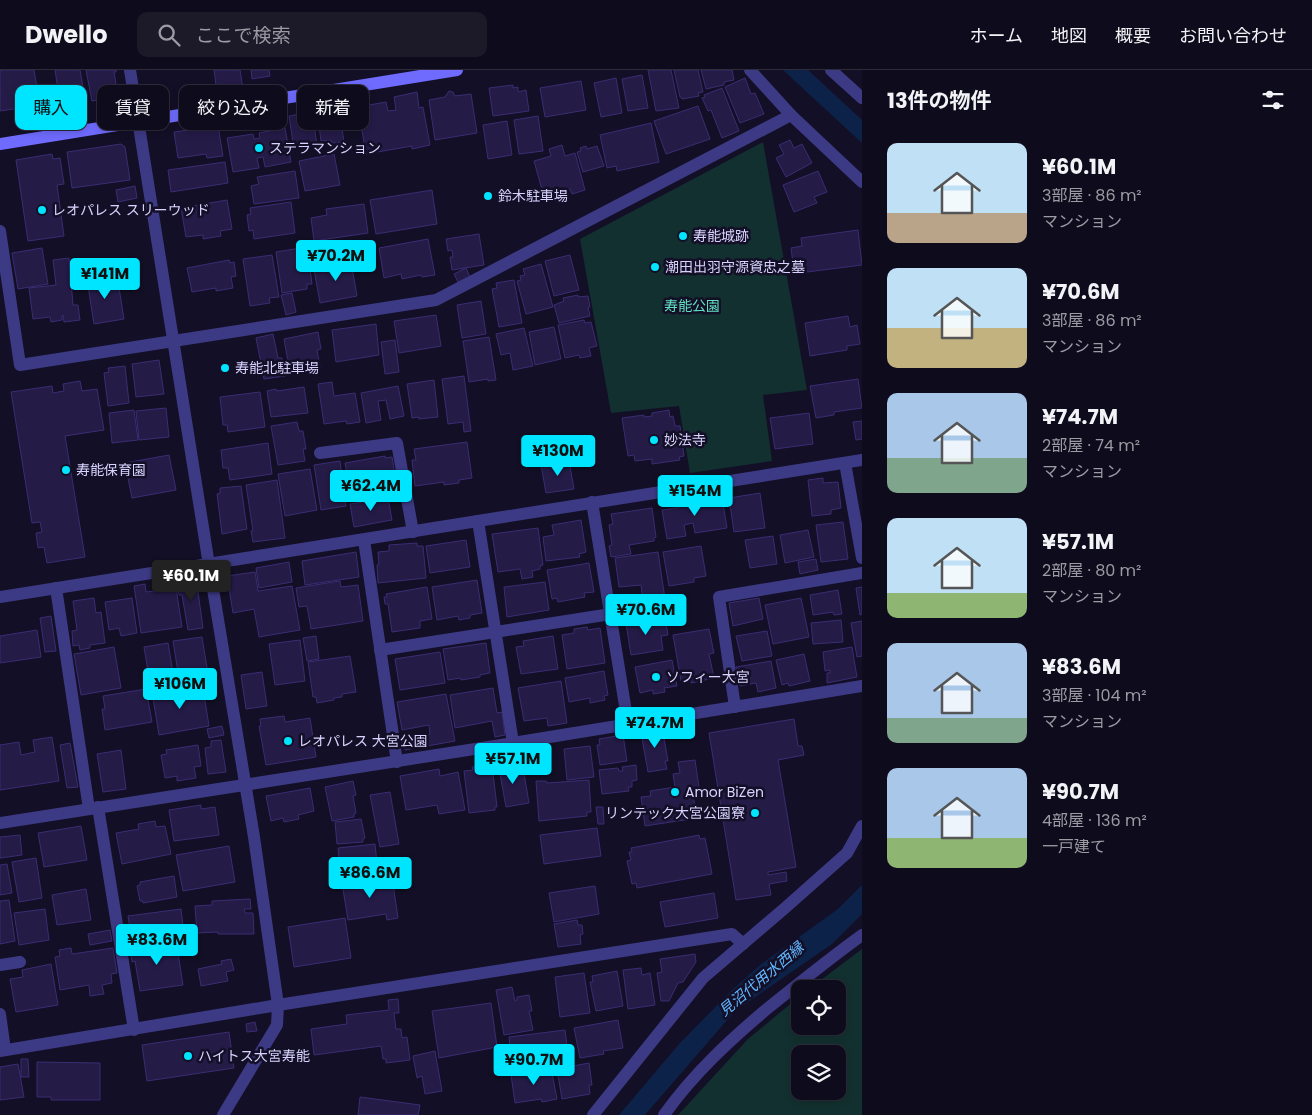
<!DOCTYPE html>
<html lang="ja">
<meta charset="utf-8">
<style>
body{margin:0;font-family:Poppins,"Noto Sans JP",sans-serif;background:#1c1929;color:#f1f3f6;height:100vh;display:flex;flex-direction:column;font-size:19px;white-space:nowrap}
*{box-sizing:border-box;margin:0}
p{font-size:16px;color:#9b9ba3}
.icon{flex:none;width:28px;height:28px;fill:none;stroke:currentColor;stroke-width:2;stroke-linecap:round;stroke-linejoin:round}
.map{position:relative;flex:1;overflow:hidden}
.panel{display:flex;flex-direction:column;background:#0e0b1c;width:450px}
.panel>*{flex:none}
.hud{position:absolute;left:15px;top:15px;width:475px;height:45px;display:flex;gap:10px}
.controls{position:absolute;left:791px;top:910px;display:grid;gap:10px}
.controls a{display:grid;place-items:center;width:55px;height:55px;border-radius:10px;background:#0e0b1c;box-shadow:0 2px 8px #0003,0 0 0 1px #2e2b3b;font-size:25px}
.price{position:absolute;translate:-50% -42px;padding:0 11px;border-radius:5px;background:#00e5ff;color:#111;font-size:16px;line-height:32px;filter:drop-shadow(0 1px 2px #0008)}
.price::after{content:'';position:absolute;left:50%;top:30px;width:15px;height:11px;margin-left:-8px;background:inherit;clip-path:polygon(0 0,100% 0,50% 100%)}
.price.on{background:#222;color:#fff}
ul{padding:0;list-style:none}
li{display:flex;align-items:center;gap:15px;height:125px;padding:0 25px}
li span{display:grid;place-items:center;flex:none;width:140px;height:100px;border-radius:10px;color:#555}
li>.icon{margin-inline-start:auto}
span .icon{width:60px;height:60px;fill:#fffc;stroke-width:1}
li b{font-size:21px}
h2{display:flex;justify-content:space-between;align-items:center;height:60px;padding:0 25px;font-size:21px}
.chip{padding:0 18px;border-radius:10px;background:#0e0b1c;box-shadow:0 2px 8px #0003,0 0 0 1px #2e2b3b;font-size:18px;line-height:45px}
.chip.on{background:#00e5ff;color:#111}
header{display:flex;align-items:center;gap:30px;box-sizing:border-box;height:70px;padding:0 25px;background:#0e0b1c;border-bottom:1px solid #2e2b3b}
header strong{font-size:24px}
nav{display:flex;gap:28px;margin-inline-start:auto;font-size:18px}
.search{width:350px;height:45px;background:#1c1929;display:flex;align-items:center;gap:12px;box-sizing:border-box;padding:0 18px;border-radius:10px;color:#9b9ba3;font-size:19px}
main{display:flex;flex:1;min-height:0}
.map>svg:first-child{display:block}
.green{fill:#12302f;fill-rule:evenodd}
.water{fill:#0c2248}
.building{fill:#241b47;stroke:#3b2d73}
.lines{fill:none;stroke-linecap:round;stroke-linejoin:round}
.lane{stroke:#3d3a85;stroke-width:12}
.street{stroke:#3d3a85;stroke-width:12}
.secondary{stroke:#6f6bff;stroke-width:12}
.poi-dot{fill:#00e5ff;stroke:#130f26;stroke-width:2}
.labels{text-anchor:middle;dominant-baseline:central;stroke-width:5;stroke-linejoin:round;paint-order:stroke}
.poi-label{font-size:14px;fill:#d9d4ff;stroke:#130f26;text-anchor:start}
.park-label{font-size:14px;fill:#5fe0c0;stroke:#130f26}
.water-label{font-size:15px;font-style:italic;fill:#62b6ff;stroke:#130f26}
</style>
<header>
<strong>Dwello</strong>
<div class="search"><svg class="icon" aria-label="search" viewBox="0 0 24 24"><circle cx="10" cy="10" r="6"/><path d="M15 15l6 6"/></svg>ここで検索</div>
<nav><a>ホーム</a><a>地図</a><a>概要</a><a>お問い合わせ</a></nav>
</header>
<main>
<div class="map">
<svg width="862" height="1045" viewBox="0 0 862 1045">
<rect width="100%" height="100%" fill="#130f26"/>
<g class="green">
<path d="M763 72 807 320 763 325 772 391 690 403 679 336 611 343 580 169Z"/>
<path d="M862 879V1045H678L748 969 800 926V956H838V919H809ZM800 984H838V1021H800Z"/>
</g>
<g class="water">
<path d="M783 0H808L862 50V73Z"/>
<path d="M862 815V844L832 874 735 941 645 1045H619L680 973 730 922 760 895 838 839Z"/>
</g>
<g class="building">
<path d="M0 0H34L40 35 0 41Z"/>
<path d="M55 0H80L85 29 60 33Z"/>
<path d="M86 0H116V2H114L118 26 92 31Z"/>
<path d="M214 0H240L243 19 217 23Z"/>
<path d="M251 0H269L270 6 252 9Z"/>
<path d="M648 0H671L679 38 656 41Z"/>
<path d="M674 0H698L703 22 698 23 699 26 682 29 681 27H680Z"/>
<path d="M701 0H732L734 10 724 12V15L706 19Z"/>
<path d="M642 5 648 38 628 41 622 9Z"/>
<path d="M616 8 622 43 601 47 594 13Z"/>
<path d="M745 8 751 24 755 23 764 44 740 53 725 17Z"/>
<path d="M581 11 586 40 545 47 540 18Z"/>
<path d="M513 15V18L518 17V22L526 20 529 41 493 46 489 18Z"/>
<path d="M722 18 739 61 722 68 711 40 708 41 702 28 705 27 704 25Z"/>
<path d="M449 21 453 22 455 26 471 24 477 63 435 70 429 30 445 27Z"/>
<path d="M417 22 419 38 423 37 430 75 412 79V76L366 84 358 37 386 32 388 41 396 40 394 27Z"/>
<path d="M698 36 710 69 666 84 654 51Z"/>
<path d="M339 38 344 72 332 73 331 70 321 71 317 41Z"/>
<path d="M312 42 317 75 294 79 289 46Z"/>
<path d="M538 46 543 81 519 84 514 50Z"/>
<path d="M507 51 512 85 488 89 483 55Z"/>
<path d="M651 53 659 92 617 101 616 96 607 98 600 65Z"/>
<path d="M218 56 223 86 207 88 206 84 178 88 174 62Z"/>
<path d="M285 58 291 92 265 97 263 87 257 88 259 98 233 102 227 68 253 64 254 69 260 68 259 63Z"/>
<path d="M790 70 794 78 802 74 812 93 786 107 776 88 784 84 779 75Z"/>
<path d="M121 74 125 77 130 110 72 118 67 82Z"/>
<path d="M562 75 565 86 575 83 585 120 572 124 570 119 544 127 534 91 551 86 549 79Z"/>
<path d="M586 76 587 79 597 76 604 96 583 102 577 82 581 81 580 78Z"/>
<path d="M52 84 53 89 60 88 64 114 57 115 64 166 28 171 16 90Z"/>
<path d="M334 84 340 115 305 121 299 91Z"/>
<path d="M225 92 228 113 171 122 168 100Z"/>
<path d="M295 101 299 128 254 134 251 116 259 114 257 107Z"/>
<path d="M818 101 827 122 814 127 817 133 794 142 783 115Z"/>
<path d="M135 116 137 128 118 132 116 120Z"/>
<path d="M432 120 437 154 376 164 370 130Z"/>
<path d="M227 130 232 159 220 161 221 166 203 169V165L186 167 181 138Z"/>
<path d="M291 132 295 163 254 169 253 160 249 161 247 145 251 144 250 138Z"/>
<path d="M364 134 368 163 314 171 311 148 327 145 326 139Z"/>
<path d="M858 160 862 195 807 202V199L794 201 791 178 802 176 801 168Z"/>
<path d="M479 164 484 195 452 200 450 187H453L452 180 448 181 446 169Z"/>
<path d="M428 169 435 205 422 207 421 205 402 209 401 204 384 208 379 178Z"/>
<path d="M307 177 312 214H307V219L282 223 276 182Z"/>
<path d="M42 178 48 214 18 219 12 183Z"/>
<path d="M272 185 279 227 269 228 270 233 250 236 243 189Z"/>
<path d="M570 185 579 220 554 226 545 191Z"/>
<path d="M69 188 73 235H78L80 250 64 252 63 245 62 246V250L51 252 50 247 33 249 29 218 56 215 53 190Z"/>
<path d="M229 190 230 193 234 192 236 206 231 207 233 218 216 221V218L192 222 187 198Z"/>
<path d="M351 192 357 226 320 233 314 199Z"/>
<path d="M541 194 553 237 526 244 517 211 521 210 520 206 525 205 523 199Z"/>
<path d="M466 198 470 207 458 212 454 204Z"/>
<path d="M117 205 124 249 94 254 87 210Z"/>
<path d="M514 210 522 253 499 257 492 219 497 218 496 213Z"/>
<path d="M292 223 296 242 286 245 281 225Z"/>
<path d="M578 225V227L588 226 590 237H588L590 246 559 253 554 235 564 231 563 228Z"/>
<path d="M481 231 486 264 462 268 457 235Z"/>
<path d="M436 245 441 276 399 283 394 251Z"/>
<path d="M848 246 850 257 857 255 860 274 847 276V280L810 286 805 253Z"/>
<path d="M584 250 585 253 591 252 597 276 589 278 591 286 580 288 579 285 565 288 558 255Z"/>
<path d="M376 254 379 285 336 292 332 260Z"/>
<path d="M554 257 561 289 535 295 529 262Z"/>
<path d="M524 258 533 296 513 300 510 283 501 285 496 264Z"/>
<path d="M318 262 321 279 317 280 320 297 290 303 284 269Z"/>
<path d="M273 264 278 288H282L285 306 264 309 256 268Z"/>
<path d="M489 267 496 310 488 311V309L469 312 463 271Z"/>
<path d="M395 270 399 302 385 304 381 272Z"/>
<path d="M159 290 164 324 136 327 132 294Z"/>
<path d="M125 296 129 333 108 336 104 303 109 302 108 298Z"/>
<path d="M464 306 471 361 464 362 463 352 448 354 442 309Z"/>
<path d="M858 309 862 338 834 342V345L816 348 810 316Z"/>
<path d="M434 310 438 347 419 349V347L412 348 407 314Z"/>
<path d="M80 311 82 321 97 319 104 360 65 366 85 487 47 493 44 477 38 478 36 463 42 462 40 452 32 453 11 322 52 316 53 323 64 321 63 314Z"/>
<path d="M332 312 334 326 355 323 360 352 347 354 346 351 324 354 318 314Z"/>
<path d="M398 316 404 346 390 349 386 330 378 331 381 350 366 353 361 323Z"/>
<path d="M304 317 308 343 271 347 267 321 276 319 277 321Z"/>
<path d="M260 322 265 357 228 362 227 355H223L220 327Z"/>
<path d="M166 338 169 367 139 370 136 341Z"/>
<path d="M134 340 138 370 112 373 109 343Z"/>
<path d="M669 340 670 347 673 346 675 356H680L684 386 679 387 680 390 652 394V389L635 391 634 385 628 386 622 348 644 345V347L652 346V343Z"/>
<path d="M809 343 813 374 775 379 770 348Z"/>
<path d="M862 351V369L856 370 853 352Z"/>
<path d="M297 352 299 361H303L306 379H303L305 391 278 395 271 356Z"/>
<path d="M467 372 472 408 459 410V413L444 415V412L415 416 412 390H416L414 379Z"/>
<path d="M268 373 272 404 230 410 228 398H223L221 380Z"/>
<path d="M169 385 176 420 132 428 125 393Z"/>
<path d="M385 386V388L392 387 397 417 379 420V424L352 429 345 393Z"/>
<path d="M340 391 346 436 321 440 314 395Z"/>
<path d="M569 391 574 419 546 423 541 395Z"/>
<path d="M310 399 317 440 285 446 278 404Z"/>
<path d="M823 408V413L838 412 841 438 831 440V444L812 446 808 410Z"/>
<path d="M277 410 285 468 253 472 251 461H253L246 415Z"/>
<path d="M241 416 247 459 222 464 217 424 220 423V418Z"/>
<path d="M760 423 765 458 734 462 729 428Z"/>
<path d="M722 427 727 458 695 463 693 453 684 455 686 466 667 469 662 440 677 438V435Z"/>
<path d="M388 428 392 450 354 457 350 434Z"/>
<path d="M652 438 656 467 654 468V471L629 475 631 484 611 487 609 476 612 475 609 455 613 454 611 444Z"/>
<path d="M581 450 586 482 579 484 580 487 546 491 543 467 554 465 552 455Z"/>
<path d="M843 452 848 489 821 492 816 455Z"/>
<path d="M538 458 543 495 540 496V499L532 501 533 507 522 509 520 499 498 502 492 464Z"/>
<path d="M808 460 814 487 785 493 780 465Z"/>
<path d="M773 466 777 494 750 498 745 470Z"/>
<path d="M466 470 470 497 430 503 426 476Z"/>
<path d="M417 473V476H423L426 508 378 513 377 495 379 494 378 482 389 481V475Z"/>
<path d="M701 476 706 506 694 508V512L669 516 663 482Z"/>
<path d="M356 482 359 507 305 515 302 491Z"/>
<path d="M658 482 665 529 643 532 641 515 619 517 615 488Z"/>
<path d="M816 489 818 500 800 504 798 492Z"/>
<path d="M289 492 292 512 259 518 256 498Z"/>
<path d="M589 493 594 522 584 523 585 527 558 532 557 528 552 529 547 500Z"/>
<path d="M255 502 258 521 292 516 300 560 259 567 254 539 233 543 227 506Z"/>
<path d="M193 508 199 510 200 521 198 522 203 558 188 560 182 525H179L177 510Z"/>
<path d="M477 510 482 543 470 545V548L459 550 458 546 437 550 432 517Z"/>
<path d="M340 511 341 517 358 515 363 551 311 559 307 536 299 537 296 518Z"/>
<path d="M545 512 549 540 507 547 504 517Z"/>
<path d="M145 514 146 522 176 518 182 557 141 563 134 516Z"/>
<path d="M427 517 432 549 420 551V558L392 562 388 534H385L384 527H387L386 524Z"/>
<path d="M862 517V544L860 545 856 518Z"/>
<path d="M838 520 842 544 834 545 833 542 813 545 810 525Z"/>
<path d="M94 528 96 543 101 542 105 573 90 575V578L80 580 79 575 73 576 72 561 77 560 73 531Z"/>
<path d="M132 528 137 563 121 566 119 558 109 560 105 532Z"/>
<path d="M759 528 763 549 733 556 729 533Z"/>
<path d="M801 528 809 567 773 574 765 535Z"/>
<path d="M51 546 56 581 45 582 40 548Z"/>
<path d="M665 548 668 565 661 566 663 580 631 585 626 553Z"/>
<path d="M841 550 843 572 813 574 811 553Z"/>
<path d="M862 551V586L857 587 851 553Z"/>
<path d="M587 557 588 560 600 558 605 593 567 599 562 565 574 563V559Z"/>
<path d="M709 559 714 583 709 584 714 608 691 613V609L681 611 673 565Z"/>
<path d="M37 560 41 587 0 593V566Z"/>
<path d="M767 561 772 586 742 591 736 566Z"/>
<path d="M316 566 319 589 307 591 303 568Z"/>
<path d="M553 566 558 599 521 604 516 577 524 576 523 571Z"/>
<path d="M202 567 208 604H206V607L181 611V608H179L173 571Z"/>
<path d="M300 570 305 611 275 615 269 574Z"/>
<path d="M168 573 174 609 150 613 144 577Z"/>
<path d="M486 573 490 603 480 605V607L461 610 460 608 448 610 443 579Z"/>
<path d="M114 577 121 618 81 625 74 584Z"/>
<path d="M852 577 857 607 827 613V603H830V600L825 601 823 582Z"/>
<path d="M440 582 445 613 400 620 395 589Z"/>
<path d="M804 584 810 611 789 616 788 613 782 615 776 590Z"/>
<path d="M350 586 356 622 342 624V627L334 628V630L317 633 316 627H313L308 592Z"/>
<path d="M672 590 677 616 664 618 665 622 653 624V620L640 623 635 597Z"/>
<path d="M771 591 776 618 758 622 756 613 740 616 736 597Z"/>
<path d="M604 601 608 625 604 626 605 630 590 633V628L569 632 565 608Z"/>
<path d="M262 602 267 636 246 639 241 605Z"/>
<path d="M561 611 567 653 548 656 547 648 524 651 518 618Z"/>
<path d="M192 615 193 619 203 618 209 656 159 665 152 622Z"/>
<path d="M493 618 497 643 502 642 505 665 495 667 492 651 455 658 450 625Z"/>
<path d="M146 619 152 652 105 660 102 639H105L103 626Z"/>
<path d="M446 624 455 671 405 680 403 669 430 664 429 655 402 660 397 632Z"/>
<path d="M284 646 285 652 310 648 316 687 266 695 259 656H261L260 649Z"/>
<path d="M794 649 798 676H802L804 685 778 690 796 797 768 802V805L786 802 787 811 769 814 771 825 736 830 709 663Z"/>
<path d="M222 656 224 665 209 668 207 659Z"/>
<path d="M662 657 668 691H665L667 699 648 702 641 663H645L644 660Z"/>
<path d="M623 665 627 691 600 695 597 675H600L599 669Z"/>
<path d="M52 667 59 711 0 720V675L19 672 21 685 35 682 33 670Z"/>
<path d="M221 670 226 702 208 704 205 678 211 677V671Z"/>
<path d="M70 673 78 717 67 718 60 675Z"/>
<path d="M198 675 201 696 194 697 196 708 177 711V706L165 708 161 685 167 684 166 680Z"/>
<path d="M590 676 594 707 567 710 564 679Z"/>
<path d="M121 680 126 719 103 722 97 684Z"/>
<path d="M695 690 700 724 693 725 697 748 645 756 641 727 651 726 650 721 675 717 673 704 680 703 678 692Z"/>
<path d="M509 691 511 699 523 697 529 733 506 737 498 693Z"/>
<path d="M492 695 497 737H495V740L469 743 464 701 473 700 472 697Z"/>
<path d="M636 695 637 710 632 711V717H628L629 721 602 724 599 700 618 698 619 701H623L622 697Z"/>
<path d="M439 699 440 706 458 702 465 740 439 744 437 735 406 740 400 706Z"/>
<path d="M589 710 591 742H587V746L539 751 536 711H546L547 713Z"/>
<path d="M353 711 356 725 353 726 356 743 354 744V747L332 751 325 717Z"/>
<path d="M310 718 314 741 298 745 299 749 284 752 283 748 271 751 266 726Z"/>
<path d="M390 722 399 774 380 777 370 725Z"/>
<path d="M201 735V739L215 737 219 765 174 771 169 740Z"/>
<path d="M596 737H603L604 754H598Z"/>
<path d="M361 749 365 768 363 769V772L337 774 335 752Z"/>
<path d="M155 751 156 757 165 756 171 784 122 794 116 763 139 759 138 754Z"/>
<path d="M81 756 87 790 44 797 38 763Z"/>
<path d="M597 758 601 786 544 794 540 765Z"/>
<path d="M20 765 22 785 0 788V767Z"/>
<path d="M699 765 700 769 705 768 712 804 637 818 636 813 632 814 627 791 631 790 629 782H632L631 778Z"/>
<path d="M375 774 378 803 368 804V806L341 809 338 778Z"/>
<path d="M229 776 235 812 183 821 176 785Z"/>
<path d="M36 788 42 828 19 832 12 792Z"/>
<path d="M7 794 12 823 0 825V795Z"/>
<path d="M174 806 177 827 143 833V831H140L137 816 140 815V812Z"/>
<path d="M392 807 398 848 387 850 386 844 348 850 342 813Z"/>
<path d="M595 816 599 844 554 852 549 823Z"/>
<path d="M86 819 91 850 57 855 52 825Z"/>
<path d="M714 823 718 848 665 857 660 832Z"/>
<path d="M250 829 251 839H244L245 843H253L254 864H218V862L197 863 195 836 212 835V831Z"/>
<path d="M9 830 15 871 0 874V831Z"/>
<path d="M45 839 49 870 19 875 14 843Z"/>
<path d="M181 839 184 864 145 870 143 857 130 858 128 846Z"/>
<path d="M345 848 351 888 294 897 288 857Z"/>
<path d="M577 850 578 855H582L583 864 580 865 581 874 558 877 554 854Z"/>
<path d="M110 860 112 871 90 875 88 864Z"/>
<path d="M176 871 183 915 140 921 135 891 132 892 130 878Z"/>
<path d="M71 878 72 884 113 878 117 903 111 904 112 913 102 915 104 924 90 926 89 915 60 920 55 887 60 886 59 880Z"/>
<path d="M695 884 696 892 683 912 678 913 669 931H661L657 903 662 902 660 889Z"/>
<path d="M231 889 234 900 226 902 228 911 201 916 198 899 222 894 221 891Z"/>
<path d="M51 894 58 935 16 942 10 909 23 907 22 900Z"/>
<path d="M641 898 642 905 650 903 655 935 628 939 623 900Z"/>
<path d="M617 901 623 936 596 941 590 912H593L592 906Z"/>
<path d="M584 903 590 943 560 947 555 907Z"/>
<path d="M512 917 515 931 517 930V927L529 925 532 941H529L533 960 504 965 496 920Z"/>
<path d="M398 929 399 943H394L396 959H401L402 968 407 967 410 990 386 993V989H383L381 976 314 985 311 959 347 954 346 945 389 940 388 930Z"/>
<path d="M491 933 497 977 439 988 432 941Z"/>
<path d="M618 950 623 978 603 981 604 984 580 988 574 958Z"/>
<path d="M255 952 257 961 247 962 246 954Z"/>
<path d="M565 960 568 984H564L565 989 516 996V992H512L509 967Z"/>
<path d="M229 962 234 998 147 1011 142 975Z"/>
<path d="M435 981 442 1021 425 1024 422 1006 417 1008 413 986Z"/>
<path d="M21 989H28L29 1007H21Z"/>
<path d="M37 992 100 993V1030H51V1027H37Z"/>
<path d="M589 993 592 1015H589L590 1024 562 1029 557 999Z"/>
<path d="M18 994 24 1027 0 1030V997Z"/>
<path d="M551 998 557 1029 542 1032 541 1029 515 1033 511 1005Z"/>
<path d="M360 1027 420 1035 418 1045H358Z"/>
</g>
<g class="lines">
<g class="lane">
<path d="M56 518 89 739"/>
<path d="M98 737 134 960"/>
<path d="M0 895 20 892"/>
<path d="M0 944 5 980"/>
<path d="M664 1045C693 1004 730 970 768 938 799 913 830 888 862 865"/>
</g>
<g class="street">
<path d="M130 0 209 495 254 767 278 935 277 955 223 1045"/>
<path d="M750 0 791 45 862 112"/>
<path d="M831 0 862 28"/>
<path d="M0 161 20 295 436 230 791 45"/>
<path d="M320 383 397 373 413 462"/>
<path d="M845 393 862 488"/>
<path d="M592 432 628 654"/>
<path d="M478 451 513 673"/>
<path d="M364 470 397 692"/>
<path d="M0 527 862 390"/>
<path d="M380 580 611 544"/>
<path d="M735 637 719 527 862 503"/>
<path d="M0 753 513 673 862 616"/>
<path d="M0 981 278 935 732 864 743 874"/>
<path d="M593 1045 703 908 785 838 847 783 862 756"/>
</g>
<path class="secondary" d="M0 74 457 0"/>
</g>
<g class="poi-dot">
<circle cx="259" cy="78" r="5"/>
<circle cx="488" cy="126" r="5"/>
<circle cx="42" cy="140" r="5"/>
<circle cx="683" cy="166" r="5"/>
<circle cx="655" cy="197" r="5"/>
<circle cx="225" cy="298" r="5"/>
<circle cx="654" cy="370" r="5"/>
<circle cx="66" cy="400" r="5"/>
<circle cx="656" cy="607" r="5"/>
<circle cx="288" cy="671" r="5"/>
<circle cx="675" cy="722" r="5"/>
<circle cx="755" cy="743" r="5"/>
<circle cx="188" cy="986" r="5"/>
</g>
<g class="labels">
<g class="poi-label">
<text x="269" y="78">ステラマンション</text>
<text x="498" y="126">鈴木駐車場</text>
<text x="52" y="140">レオパレス スリーウッド</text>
<text x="693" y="166">寿能城跡</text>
<text x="665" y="197">潮田出羽守源資忠之墓</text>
<text x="235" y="298">寿能北駐車場</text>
<text x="664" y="370">妙法寺</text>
<text x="76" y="400">寿能保育園</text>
<text x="666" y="607">ソフィー大宮</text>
<text x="298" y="671">レオパレス 大宮公園</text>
<text x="685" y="722">Amor BiZen</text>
<text x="745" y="743" text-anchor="end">リンテック大宮公園寮</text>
<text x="198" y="986">ハイトス大宮寿能</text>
</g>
<g class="park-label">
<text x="692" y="236">寿能公園</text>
</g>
<g class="water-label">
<text transform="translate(761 909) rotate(-40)">見沼代用水西縁</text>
</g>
</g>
</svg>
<div class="controls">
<a><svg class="icon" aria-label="locate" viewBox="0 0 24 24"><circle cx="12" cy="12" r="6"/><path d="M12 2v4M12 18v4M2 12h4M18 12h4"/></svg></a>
<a><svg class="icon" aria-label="layers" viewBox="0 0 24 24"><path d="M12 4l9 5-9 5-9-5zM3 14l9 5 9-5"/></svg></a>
</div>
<b class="price" style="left:336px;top:212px">¥70.2M</b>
<b class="price" style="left:105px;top:230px">¥141M</b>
<b class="price" style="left:558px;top:407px">¥130M</b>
<b class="price" style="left:371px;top:442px">¥62.4M</b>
<b class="price" style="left:695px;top:447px">¥154M</b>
<b class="price on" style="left:191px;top:532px">¥60.1M</b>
<b class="price" style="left:646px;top:566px">¥70.6M</b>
<b class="price" style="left:180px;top:640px">¥106M</b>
<b class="price" style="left:655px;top:679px">¥74.7M</b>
<b class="price" style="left:513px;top:715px">¥57.1M</b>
<b class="price" style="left:370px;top:829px">¥86.6M</b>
<b class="price" style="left:157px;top:896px">¥83.6M</b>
<b class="price" style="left:534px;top:1016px">¥90.7M</b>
<div class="hud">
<a class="chip on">購入</a>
<a class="chip">賃貸</a>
<a class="chip">絞り込み</a>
<a class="chip">新着</a>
</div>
</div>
<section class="panel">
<h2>13件の物件<svg class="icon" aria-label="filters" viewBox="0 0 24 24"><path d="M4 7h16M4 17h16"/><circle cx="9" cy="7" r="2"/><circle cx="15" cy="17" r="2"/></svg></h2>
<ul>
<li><span style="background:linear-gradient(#bfe0f5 70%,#b9a48a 0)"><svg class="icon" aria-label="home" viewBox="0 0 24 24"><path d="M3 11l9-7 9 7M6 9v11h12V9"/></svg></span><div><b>¥60.1M</b><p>3部屋 · 86 m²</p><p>マンション</p></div></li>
<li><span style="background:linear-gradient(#bfe0f5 60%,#c2b280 0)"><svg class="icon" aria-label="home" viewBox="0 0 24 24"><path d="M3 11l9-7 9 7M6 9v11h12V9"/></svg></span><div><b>¥70.6M</b><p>3部屋 · 86 m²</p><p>マンション</p></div></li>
<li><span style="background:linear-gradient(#a9c7e8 65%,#7fa58c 0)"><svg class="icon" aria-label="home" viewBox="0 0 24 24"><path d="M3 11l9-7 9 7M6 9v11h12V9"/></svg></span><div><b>¥74.7M</b><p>2部屋 · 74 m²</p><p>マンション</p></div></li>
<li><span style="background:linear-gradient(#bfe0f5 75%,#8fb573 0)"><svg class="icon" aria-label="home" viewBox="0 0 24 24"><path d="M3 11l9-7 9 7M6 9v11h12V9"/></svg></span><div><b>¥57.1M</b><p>2部屋 · 80 m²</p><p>マンション</p></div></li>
<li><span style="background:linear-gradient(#a9c7e8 75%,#7fa58c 0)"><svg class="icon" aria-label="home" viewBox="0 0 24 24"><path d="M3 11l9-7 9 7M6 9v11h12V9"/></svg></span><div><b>¥83.6M</b><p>3部屋 · 104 m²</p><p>マンション</p></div></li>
<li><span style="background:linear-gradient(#a9c7e8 70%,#8fb573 0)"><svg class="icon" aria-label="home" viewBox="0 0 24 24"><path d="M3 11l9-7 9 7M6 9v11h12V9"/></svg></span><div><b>¥90.7M</b><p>4部屋 · 136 m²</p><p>一戸建て</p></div></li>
</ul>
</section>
</main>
